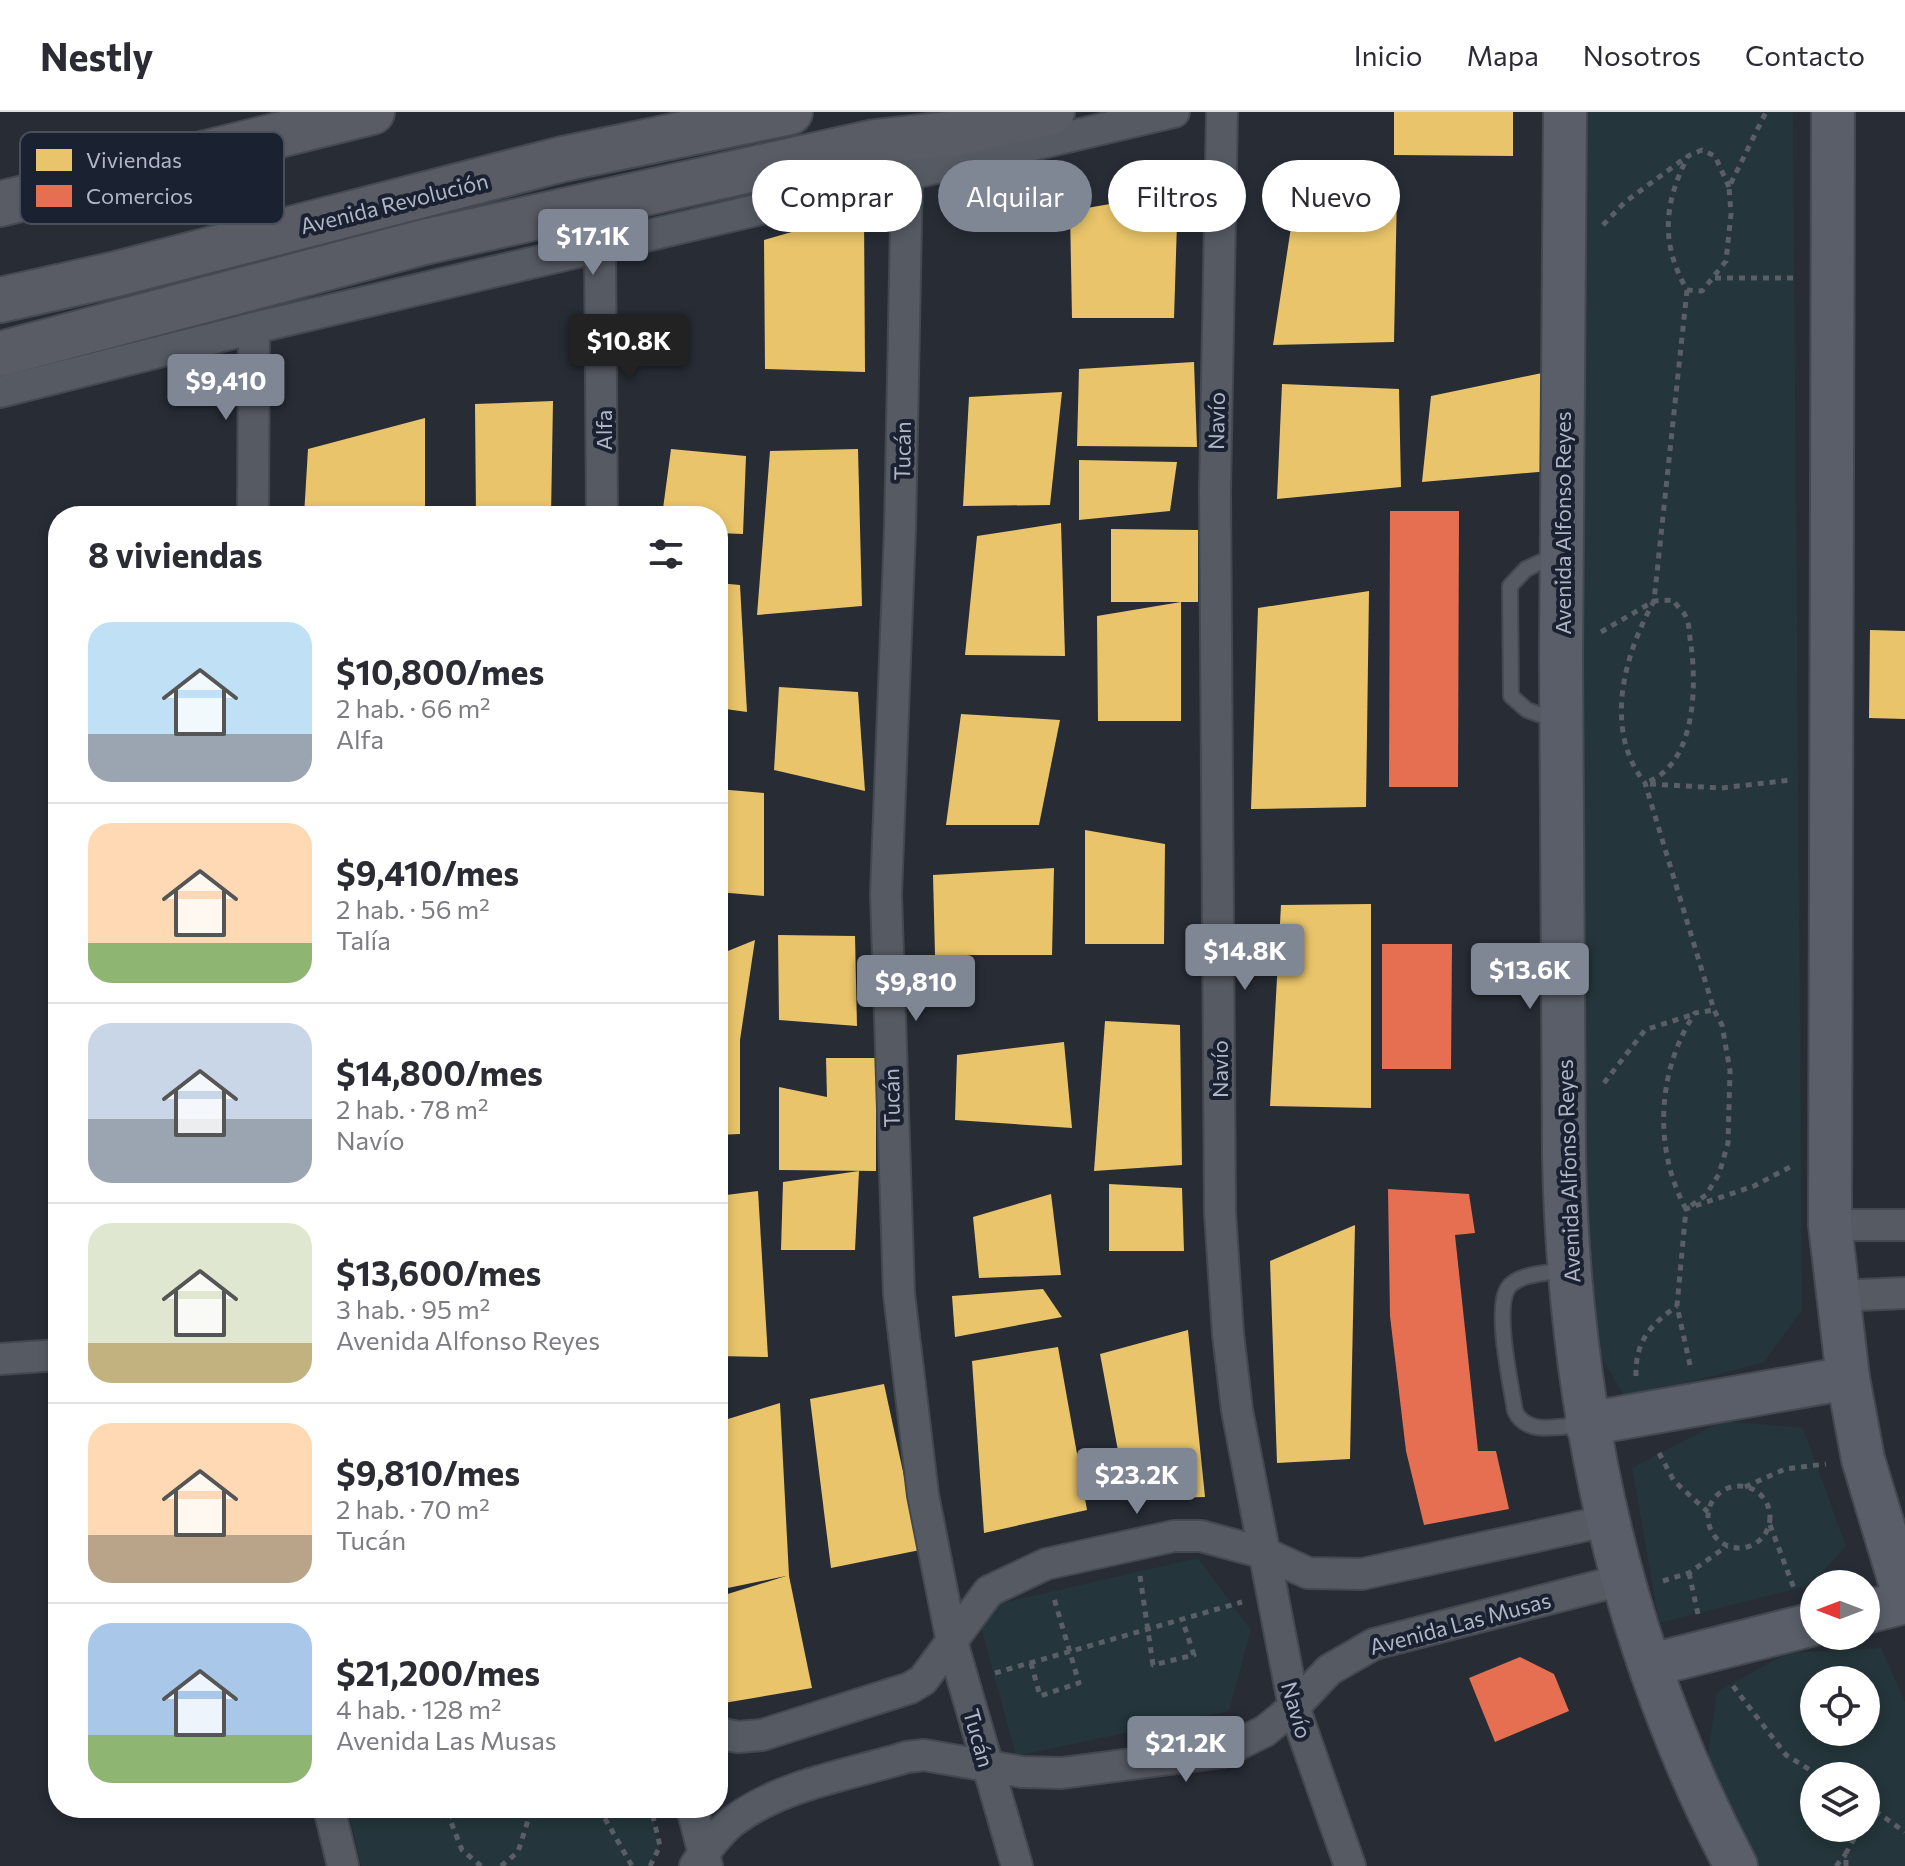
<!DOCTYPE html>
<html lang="es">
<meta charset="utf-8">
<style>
body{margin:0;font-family:Commissioner,sans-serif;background:#f7f7f7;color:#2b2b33;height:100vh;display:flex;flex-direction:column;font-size:30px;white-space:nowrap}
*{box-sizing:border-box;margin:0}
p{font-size:26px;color:#7c7c81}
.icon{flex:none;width:44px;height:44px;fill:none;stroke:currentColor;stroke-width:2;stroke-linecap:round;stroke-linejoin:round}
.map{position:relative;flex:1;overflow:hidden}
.drawer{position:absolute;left:48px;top:394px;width:680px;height:1312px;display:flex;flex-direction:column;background:#fff;border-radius:32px;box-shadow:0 4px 12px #0003}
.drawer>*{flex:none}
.guide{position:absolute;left:752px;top:48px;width:760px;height:72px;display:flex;gap:16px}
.needle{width:52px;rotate:270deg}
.tools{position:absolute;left:1800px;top:1458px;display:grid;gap:16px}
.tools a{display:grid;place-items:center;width:80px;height:80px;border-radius:50%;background:#fff;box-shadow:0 4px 12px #0003;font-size:40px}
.price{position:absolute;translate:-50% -68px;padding:0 18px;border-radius:8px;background:#7f8694;color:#fff;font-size:26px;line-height:52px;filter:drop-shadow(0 2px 4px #0008)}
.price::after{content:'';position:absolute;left:50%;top:48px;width:24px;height:18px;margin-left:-12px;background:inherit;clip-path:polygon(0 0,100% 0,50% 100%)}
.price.selected{background:#222;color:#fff}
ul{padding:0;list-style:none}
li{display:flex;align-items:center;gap:24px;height:200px;padding:0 40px}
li+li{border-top:2px solid #e1e1e2}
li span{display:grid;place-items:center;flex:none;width:224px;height:160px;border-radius:24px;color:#555}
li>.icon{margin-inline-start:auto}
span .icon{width:96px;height:96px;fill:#fffc;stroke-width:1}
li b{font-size:34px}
h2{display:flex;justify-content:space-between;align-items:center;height:96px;padding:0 40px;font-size:34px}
.tag{padding:0 28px;border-radius:36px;background:#fff;box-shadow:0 4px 12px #0003;font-size:28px;line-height:72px}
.tag.selected{background:#7f8694;color:#fff}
header{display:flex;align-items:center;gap:48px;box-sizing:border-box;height:112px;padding:0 40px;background:#fff;border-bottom:2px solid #e1e1e2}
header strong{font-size:38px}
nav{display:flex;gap:44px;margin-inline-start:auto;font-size:28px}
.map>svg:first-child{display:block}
.green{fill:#24363b;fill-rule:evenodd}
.homes{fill:#e9c46a}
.shops{fill:#e76f51}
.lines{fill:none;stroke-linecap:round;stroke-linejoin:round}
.lane-casing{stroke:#444850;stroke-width:18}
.street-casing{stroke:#444850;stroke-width:34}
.secondary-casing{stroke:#444850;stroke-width:46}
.primary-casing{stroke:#444952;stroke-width:48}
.path{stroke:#5a5e66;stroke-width:5;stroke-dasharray:6 6;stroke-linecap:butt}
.lane{stroke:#565a63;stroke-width:14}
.street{stroke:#565a63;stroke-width:30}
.secondary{stroke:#5a5e68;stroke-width:42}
.primary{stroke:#595c65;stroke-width:44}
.labels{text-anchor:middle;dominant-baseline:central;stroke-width:8;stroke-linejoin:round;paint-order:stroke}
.street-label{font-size:22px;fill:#afb6c7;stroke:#1a2130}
.key{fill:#1a2130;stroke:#474e5d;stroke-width:2}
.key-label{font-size:22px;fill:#afb6c7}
</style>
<header>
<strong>Nestly</strong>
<nav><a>Inicio</a><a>Mapa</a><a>Nosotros</a><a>Contacto</a></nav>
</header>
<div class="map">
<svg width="1905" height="1754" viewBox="0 0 1905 1754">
<rect width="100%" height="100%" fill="#272c35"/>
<g class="green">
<path d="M1575 0H1793L1802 1198 1764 1250 1626 1287 1572 1195Z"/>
<path d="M1722 1309 1803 1316 1846 1434 1811 1473 1659 1511 1632 1356Z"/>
<path d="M1198 1446 1251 1518 1229 1599 1016 1644 976 1497Z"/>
<path d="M1881 1536 1905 1590V1754H1753L1703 1679 1717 1580 1787 1541ZM1814 1568H1866V1620H1814ZM1814 1664H1866V1716H1814Z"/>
<path d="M348 1696H651L660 1734 650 1754H361Z"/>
</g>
<g class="homes">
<path d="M1394 0H1513V44L1394 43Z"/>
<path d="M1397 78 1394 230 1273 233 1295 89Z"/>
<path d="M1178 80 1174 206H1072L1070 99Z"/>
<path d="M864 99 865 260 765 257 764 128Z"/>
<path d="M1194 250 1197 335 1077 334 1079 257Z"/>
<path d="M1542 261 1550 359 1422 370 1431 284Z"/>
<path d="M1282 272 1399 277 1401 375 1277 387Z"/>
<path d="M1062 280 1050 393 963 394 969 285Z"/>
<path d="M553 289 551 404H476L475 292Z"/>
<path d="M425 306V404H304L308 337Z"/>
<path d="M671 337 746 344 743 422 718 421V404H662Z"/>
<path d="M858 337 862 494 757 503 770 339Z"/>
<path d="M1079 348 1177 350 1170 399 1079 408Z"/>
<path d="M1061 411 1065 544 965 543 977 424Z"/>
<path d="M1111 417 1198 418V490H1111Z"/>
<path d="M718 471 740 473 747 600 718 596Z"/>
<path d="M1369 479 1366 695 1251 697 1258 496Z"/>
<path d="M1181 490V609H1098L1097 504Z"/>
<path d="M1870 518 1905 519V607L1869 606Z"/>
<path d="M779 575 858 580 865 679 774 658Z"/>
<path d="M961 602 1060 608 1039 713H946Z"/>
<path d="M718 677 764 681V784L718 780Z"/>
<path d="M1085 718 1165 732 1164 832H1085Z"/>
<path d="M1054 756 1052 843H935L933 763Z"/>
<path d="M1371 792V996L1270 994 1281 793Z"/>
<path d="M778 823 855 824 857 914 779 908Z"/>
<path d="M755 828 740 928V1022L718 1023V843Z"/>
<path d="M1105 909 1180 913 1182 1053 1094 1059Z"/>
<path d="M1064 930 1072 1016 955 1008 957 943Z"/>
<path d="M826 946H876V1059L779 1058V975L827 985Z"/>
<path d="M859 1059 855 1138H781L783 1070Z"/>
<path d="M1109 1072 1182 1076 1184 1139H1109Z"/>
<path d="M758 1079 768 1245 718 1244V1084Z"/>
<path d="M1051 1082 1061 1163 979 1166 973 1105Z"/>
<path d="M1355 1113 1350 1347 1277 1351 1270 1149Z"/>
<path d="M1043 1177 1062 1205 955 1225 952 1184Z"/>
<path d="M1188 1218 1205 1385 1127 1387 1100 1242Z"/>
<path d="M1058 1235 1087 1398 984 1421 972 1249Z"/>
<path d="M884 1272 920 1438 831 1456 810 1287Z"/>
<path d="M780 1291 789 1464 812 1576 718 1592V1485L786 1464 718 1478V1310Z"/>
</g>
<g class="shops">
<path d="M1390 399H1459L1458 675H1389Z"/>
<path d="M1382 832H1452L1451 957H1382Z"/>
<path d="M1388 1077 1469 1082 1475 1121 1455 1123 1478 1339H1496L1509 1397 1424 1413 1406 1339 1390 1204Z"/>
<path d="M1520 1545 1554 1562 1569 1599 1495 1630 1469 1566Z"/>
</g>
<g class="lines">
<defs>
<g id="lane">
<path d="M1558 442 1526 457 1510 474 1511 584 1527 598 1558 609"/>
<path d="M1566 1158C1550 1161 1518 1161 1508 1176 1494 1197 1511 1273 1515 1299 1526 1324 1559 1314 1582 1313"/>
</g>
<g id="street">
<path d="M1222 0 1215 378 1220 1101 1228 1222 1237 1298 1294 1595 1350 1754"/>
<path d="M907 61 900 417 886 782 899 1182 923 1383 952 1530 1017 1754"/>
<path d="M600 135 602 404"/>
<path d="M0 280 254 216 1174 0"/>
<path d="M253 404 254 216"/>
<path d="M1830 1113H1905"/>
<path d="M1837 1184 1905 1181"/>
<path d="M0 1247 58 1243"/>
<path d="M718 1621 738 1625 762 1623 910 1576 923 1568 989 1479 1046 1452 1174 1424H1201L1264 1441 1308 1461 1362 1462 1606 1409"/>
<path d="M329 1696 343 1754"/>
<path d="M692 1696 707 1754"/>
<path d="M695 1754C706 1738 720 1718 736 1707 784 1672 852 1662 907 1645L924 1643 1022 1660 1062 1661 1223 1640 1265 1619 1294 1595 1329 1558 1374 1532 1622 1468"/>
</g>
<g id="secondary">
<path d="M1565 0 1561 545 1564 1044C1569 1292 1620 1534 1736 1754"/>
<path d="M1833 0 1830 1113 1848 1266 1863 1347 1905 1487"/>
<path d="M1586 1312 1848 1266"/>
<path d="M1866 1500 1905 1490"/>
<path d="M1651 1553 1814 1512"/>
</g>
<g id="primary">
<path d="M0 92 372 0"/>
<path d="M0 188 112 163 563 47 790 0"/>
<path d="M0 242 424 130 875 30 958 21 1052 0"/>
</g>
</defs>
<use href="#lane" class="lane-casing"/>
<use href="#street" class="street-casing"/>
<use href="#secondary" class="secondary-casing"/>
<use href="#primary" class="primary-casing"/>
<g class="path">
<path d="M1729 75 1715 44 1702 38 1688 44C1664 91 1660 131 1687 178L1702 179 1726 149 1731 102 1729 75 1766 0"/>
<path d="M1603 113 1625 90 1685 46"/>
<path d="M1715 166H1793"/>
<path d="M1687 178 1654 489C1624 543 1603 618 1645 671L1714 898 1722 913 1730 959 1728 1031 1719 1062 1706 1083 1686 1097C1653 1037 1657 958 1695 901L1714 898"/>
<path d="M1601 520 1654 489 1673 488C1676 493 1682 498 1685 503 1690 511 1689 524 1691 533 1697 577 1695 654 1645 671"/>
<path d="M1650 672 1721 676 1791 668"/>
<path d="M1604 971 1645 918 1694 902"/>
<path d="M1690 1253 1677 1194 1686 1097 1754 1074 1790 1055"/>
<path d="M1636 1264C1635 1230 1650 1213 1677 1194"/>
<path d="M1659 1341 1674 1369 1708 1400"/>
<circle cx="1739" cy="1405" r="31"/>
<path d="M1745 1375 1785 1357 1826 1352"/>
<path d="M1770 1413 1795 1479"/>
<path d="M1689 1461 1698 1502"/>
<path d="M1140 1464 1153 1553 1194 1543 1182 1507"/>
<path d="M1663 1469 1689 1461 1727 1434"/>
<path d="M1031 1551 1040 1584 1079 1571 1053 1483"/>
<path d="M995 1561 1242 1490"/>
<path d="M1733 1574 1786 1643 1820 1664"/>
<path d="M1866 1693 1878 1701"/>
<path d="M443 1696 449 1705"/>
<path d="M464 1696 449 1705 462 1738 481 1754"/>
<path d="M599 1696 632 1754"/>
<path d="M603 1703 616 1696"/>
<path d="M1866 1711 1878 1701 1905 1720"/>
<path d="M501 1754 518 1740 529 1705 523 1696"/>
<path d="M650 1754 660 1734 651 1696"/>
<path d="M1836 1754 1846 1742"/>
<path d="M1846 1754V1741L1860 1716"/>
</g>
<use href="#lane" class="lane"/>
<use href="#street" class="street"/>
<use href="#secondary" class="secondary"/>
<use href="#primary" class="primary"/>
</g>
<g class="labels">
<g class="street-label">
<text transform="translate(394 91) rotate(-14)">Avenida Revolución</text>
<text transform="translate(1216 309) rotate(-89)">Navío</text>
<text transform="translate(603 318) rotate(-90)">Alfa</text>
<text transform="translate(902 339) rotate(-89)">Tucán</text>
<text transform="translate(1562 411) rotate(-90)">Avenida Alfonso Reyes</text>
<text transform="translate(1219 957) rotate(-90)">Navío</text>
<text transform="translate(891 986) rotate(-91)">Tucán</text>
<text transform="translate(1568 1059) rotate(-92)">Avenida Alfonso Reyes</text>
<text transform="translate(1460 1511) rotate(-15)">Avenida Las Musas</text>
<text transform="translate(1297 1598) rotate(74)">Navío</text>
<text transform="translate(979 1626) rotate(74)">Tucán</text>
</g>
</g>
<rect x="20" y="20" width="264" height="92" rx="12" class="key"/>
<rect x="36" y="37" width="36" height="22" fill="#e9c46a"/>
<rect x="36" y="73" width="36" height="22" fill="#e76f51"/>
<g class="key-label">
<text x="86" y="56">Viviendas</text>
<text x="86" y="92">Comercios</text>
</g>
</svg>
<div class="tools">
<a><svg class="needle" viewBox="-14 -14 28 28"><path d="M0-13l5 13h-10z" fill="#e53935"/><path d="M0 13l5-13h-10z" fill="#7c7c81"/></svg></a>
<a><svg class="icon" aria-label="locate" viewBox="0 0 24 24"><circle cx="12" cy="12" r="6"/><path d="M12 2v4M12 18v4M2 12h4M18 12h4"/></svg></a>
<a><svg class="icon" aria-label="layers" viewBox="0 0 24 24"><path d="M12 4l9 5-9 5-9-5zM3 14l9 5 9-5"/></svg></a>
</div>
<b class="price" style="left:593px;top:165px">$17.1K</b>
<b class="price selected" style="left:629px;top:270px">$10.8K</b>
<b class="price" style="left:226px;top:310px">$9,410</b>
<b class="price" style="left:1245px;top:880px">$14.8K</b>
<b class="price" style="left:1530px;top:899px">$13.6K</b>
<b class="price" style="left:916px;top:911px">$9,810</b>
<b class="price" style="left:1137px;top:1404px">$23.2K</b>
<b class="price" style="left:1186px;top:1672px">$21.2K</b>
<div class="guide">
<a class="tag">Comprar</a>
<a class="tag selected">Alquilar</a>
<a class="tag">Filtros</a>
<a class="tag">Nuevo</a>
</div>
<section class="drawer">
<h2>8 viviendas<svg class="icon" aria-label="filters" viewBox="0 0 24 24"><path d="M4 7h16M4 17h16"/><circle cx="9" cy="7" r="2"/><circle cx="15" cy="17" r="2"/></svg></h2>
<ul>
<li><span style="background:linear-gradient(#bfe0f5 70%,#9aa5b1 0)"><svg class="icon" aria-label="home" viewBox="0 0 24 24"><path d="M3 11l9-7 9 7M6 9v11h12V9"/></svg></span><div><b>$10,800/mes</b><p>2 hab. · 66 m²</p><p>Alfa</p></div></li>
<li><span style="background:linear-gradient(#ffd9b3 75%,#8fb573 0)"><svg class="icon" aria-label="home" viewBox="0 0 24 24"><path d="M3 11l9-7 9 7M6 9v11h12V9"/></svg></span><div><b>$9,410/mes</b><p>2 hab. · 56 m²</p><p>Talía</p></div></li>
<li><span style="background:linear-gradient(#c9d6e8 60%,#9aa5b1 0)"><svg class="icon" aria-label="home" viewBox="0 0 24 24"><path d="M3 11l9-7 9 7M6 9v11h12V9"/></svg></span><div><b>$14,800/mes</b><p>2 hab. · 78 m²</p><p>Navío</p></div></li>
<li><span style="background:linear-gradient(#dfe7d0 75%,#c2b280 0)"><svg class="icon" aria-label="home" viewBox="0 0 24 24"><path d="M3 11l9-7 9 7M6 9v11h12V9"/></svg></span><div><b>$13,600/mes</b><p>3 hab. · 95 m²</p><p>Avenida Alfonso Reyes</p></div></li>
<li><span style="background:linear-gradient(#ffd9b3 70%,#b9a48a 0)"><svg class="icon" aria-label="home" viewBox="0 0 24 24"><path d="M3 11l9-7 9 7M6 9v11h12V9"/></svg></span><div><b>$9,810/mes</b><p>2 hab. · 70 m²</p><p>Tucán</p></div></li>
<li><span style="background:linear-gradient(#a9c7e8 70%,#8fb573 0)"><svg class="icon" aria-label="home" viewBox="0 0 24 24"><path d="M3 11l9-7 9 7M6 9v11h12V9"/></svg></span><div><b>$21,200/mes</b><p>4 hab. · 128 m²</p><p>Avenida Las Musas</p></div></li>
</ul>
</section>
</div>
